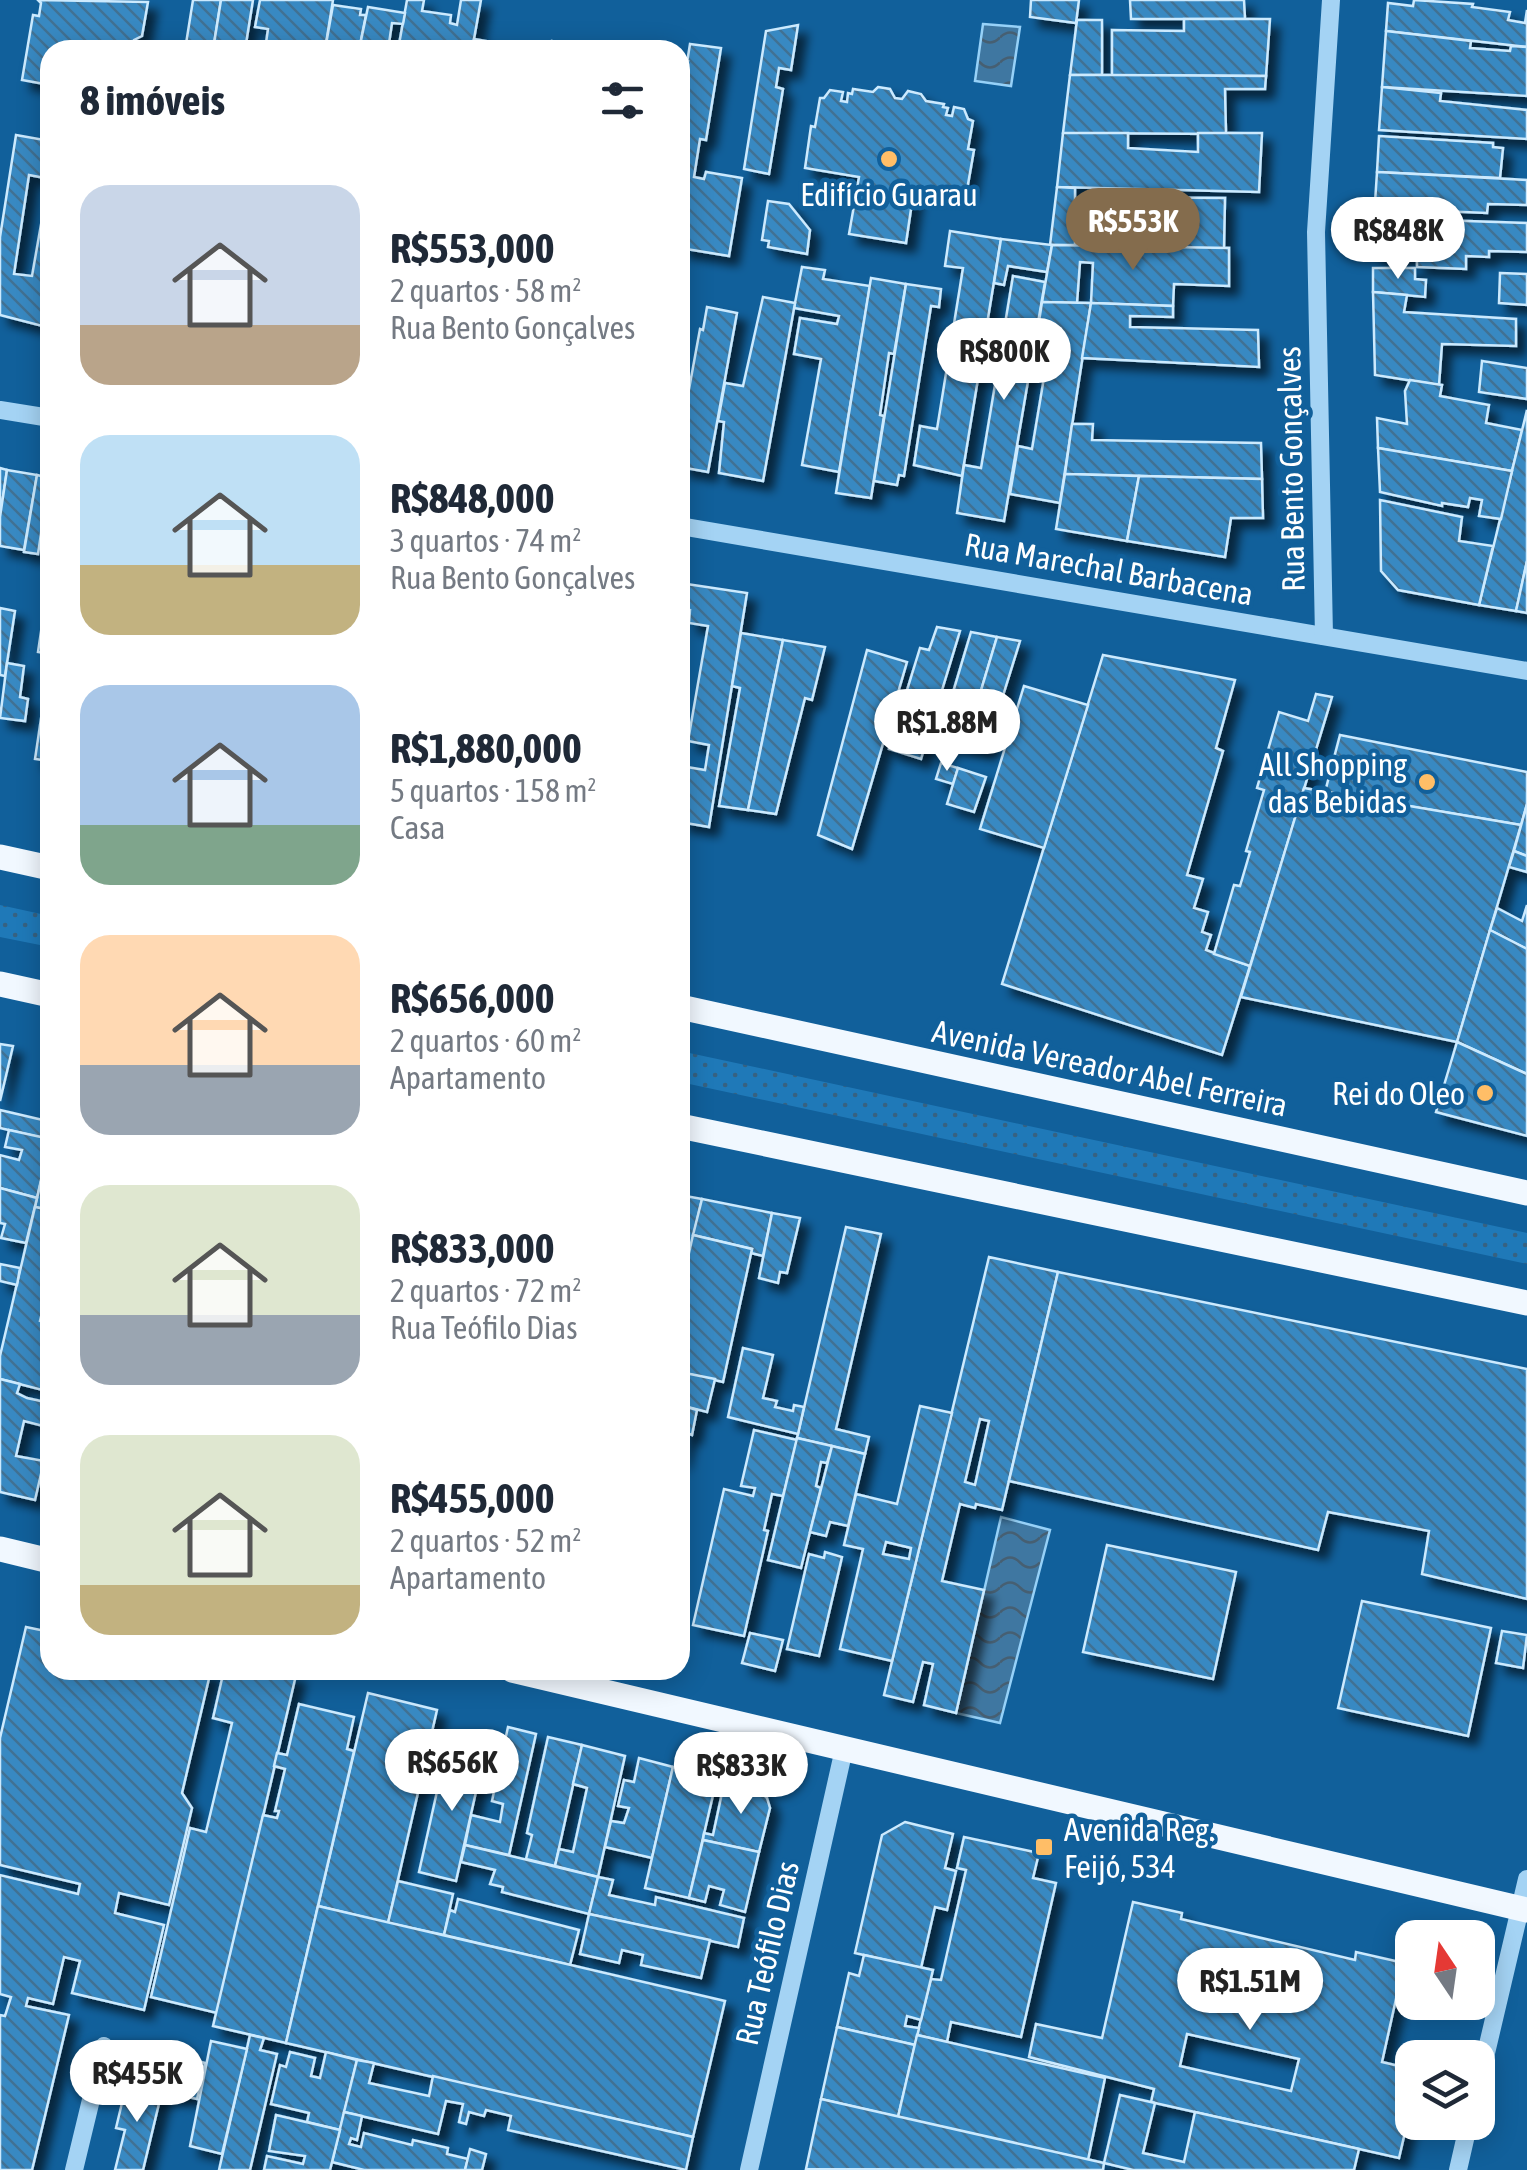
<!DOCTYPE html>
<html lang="pt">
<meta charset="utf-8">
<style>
body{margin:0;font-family:"Asap Condensed",sans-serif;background:#f6f6f7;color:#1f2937;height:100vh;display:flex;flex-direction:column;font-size:38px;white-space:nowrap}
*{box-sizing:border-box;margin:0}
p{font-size:32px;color:#747a83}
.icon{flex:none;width:55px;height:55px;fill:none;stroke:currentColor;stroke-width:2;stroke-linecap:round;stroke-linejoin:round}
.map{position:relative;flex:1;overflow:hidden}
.details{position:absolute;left:40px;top:40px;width:650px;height:1640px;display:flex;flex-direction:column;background:#fff;border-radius:30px;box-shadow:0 5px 25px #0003}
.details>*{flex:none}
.needle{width:65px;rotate:347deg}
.fabs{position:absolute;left:1395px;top:1920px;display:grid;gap:20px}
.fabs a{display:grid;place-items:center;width:100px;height:100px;border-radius:20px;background:#fff;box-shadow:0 5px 25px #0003;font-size:50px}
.price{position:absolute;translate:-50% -85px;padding:0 22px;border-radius:35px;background:#fff;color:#222;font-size:32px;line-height:65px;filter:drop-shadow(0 2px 5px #0008)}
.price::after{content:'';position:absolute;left:50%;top:60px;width:30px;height:22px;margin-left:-15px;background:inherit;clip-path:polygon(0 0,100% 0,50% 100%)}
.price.on{background:#846c4d;color:#fff}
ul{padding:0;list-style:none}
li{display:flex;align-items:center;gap:30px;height:250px;padding:0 40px}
li span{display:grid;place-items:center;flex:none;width:280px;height:200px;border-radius:30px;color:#555}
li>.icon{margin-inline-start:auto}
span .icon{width:120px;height:120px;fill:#fffc;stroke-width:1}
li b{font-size:42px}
h2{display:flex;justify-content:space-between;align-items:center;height:120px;padding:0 40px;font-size:42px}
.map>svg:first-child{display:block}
.grass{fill:url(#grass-dots)}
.water{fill:url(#water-waves);stroke:#96d1f8;stroke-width:2.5}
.building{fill:url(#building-back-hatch);stroke:#cceafe;stroke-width:2.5;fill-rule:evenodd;filter:url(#shadow)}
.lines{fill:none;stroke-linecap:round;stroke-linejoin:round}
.minor{stroke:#a4d3f4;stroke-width:18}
.major{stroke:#f1f8ff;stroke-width:25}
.poi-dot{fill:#ffbe67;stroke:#11609b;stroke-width:4}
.labels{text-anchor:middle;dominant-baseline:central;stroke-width:9;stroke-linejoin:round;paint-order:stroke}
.poi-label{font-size:32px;fill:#fff;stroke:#11609b;text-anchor:end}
.street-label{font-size:32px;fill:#fff;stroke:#11609b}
</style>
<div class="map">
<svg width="1527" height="2170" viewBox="0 0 1527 2170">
<defs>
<pattern id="grass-dots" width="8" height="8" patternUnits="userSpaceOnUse" patternTransform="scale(2.5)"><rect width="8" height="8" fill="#1f79b8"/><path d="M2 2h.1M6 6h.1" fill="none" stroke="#366282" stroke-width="1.8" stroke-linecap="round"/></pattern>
<pattern id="water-waves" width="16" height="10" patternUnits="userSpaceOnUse" patternTransform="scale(2.5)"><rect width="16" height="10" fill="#3f77a1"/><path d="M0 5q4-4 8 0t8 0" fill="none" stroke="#465f72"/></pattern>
<pattern id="building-back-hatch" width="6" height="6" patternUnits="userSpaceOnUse" patternTransform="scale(2.5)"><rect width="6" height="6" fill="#3989c2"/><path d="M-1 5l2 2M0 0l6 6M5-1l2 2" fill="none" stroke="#417193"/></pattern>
<filter id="shadow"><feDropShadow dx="9" dy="9" stdDeviation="5" flood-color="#0009"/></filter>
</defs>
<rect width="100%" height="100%" fill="#11609b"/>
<g class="grass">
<path d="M0 905 50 916V947L0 937Z"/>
<path d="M680 1051 1527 1233V1264L680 1082Z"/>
</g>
<g class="water">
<path d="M983 24 1020 27 1011 86 975 81Z"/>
<path d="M1001 1517 1050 1530 1000 1723 956 1713Z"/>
</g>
<g class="building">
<path d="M38 0 148 2 142 36 134 40 133 50H50V85L22 80 33 15 39 16 41 3Z"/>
<path d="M193 0H221L213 50H185Z"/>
<path d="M221 0H253L245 50H213Z"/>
<path d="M260 0H333L325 50H265L268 29 255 27Z"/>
<path d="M407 0H424L422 11 451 15 450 23 457 25 461 0H481L472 50H398Z"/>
<path d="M1031 0H1079L1076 23 1030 17Z"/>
<path d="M1130 0H1244L1245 19H1131Z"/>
<path d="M1414 0 1473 4 1472 7 1510 12 1508 20 1525 23 1527 10V47L1386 31 1388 3 1413 6Z"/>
<path d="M333 5 361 9 360 15H366L359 50H325Z"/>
<path d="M368 7 405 13 403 24 392 23 388 50H359Z"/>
<path d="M1184 19H1270L1266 76 1112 75V30L1184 31Z"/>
<path d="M1077 20H1102V75H1070Z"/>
<path d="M798 25 791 70 779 68 776 87 783 89 769 174 744 169 766 31Z"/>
<path d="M1386 31 1471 41 1470 48 1510 51 1511 46 1527 47V96L1382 87Z"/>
<path d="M474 39 509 45 508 50H472Z"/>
<path d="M552 41 581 46V50H551Z"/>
<path d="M690 44 721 48 706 140 700 139 694 177 704 179 706 172 742 178 729 256 680 248V106Z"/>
<path d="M680 60 688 61 680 106Z"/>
<path d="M1070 75H1112L1266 76 1265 89H1225L1226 134 1063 133Z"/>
<path d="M878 87 890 89 895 98 902 99 908 91 921 94 926 101 944 104 943 107 948 108 946 115 952 116 954 107 964 109 968 119 973 121 968 149 974 150 967 190 914 189 906 243 849 234 859 177 805 168 811 126 815 127 820 98H824L830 90 843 92 841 101 847 102 848 93 852 94 853 89 873 92Z"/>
<path d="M1382 87 1441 93 1440 101 1527 110V139L1379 130Z"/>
<path d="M1063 133H1128V148L1198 152V133H1262L1259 192 1057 187Z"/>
<path d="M16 135 50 141V179L29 175 14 274 32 276 42 219H45L47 207H50V328L0 315V237Z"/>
<path d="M1379 136 1493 143V147L1503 148 1500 178 1377 172Z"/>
<path d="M1377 172 1527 180V205L1488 204 1487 213 1415 210V219L1374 218Z"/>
<path d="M1057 187 1075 188V245H1050Z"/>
<path d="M1085 197 1225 198 1224 249 1085 246Z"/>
<path d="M768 201 789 204 810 230 807 254 768 247 769 241 762 240Z"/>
<path d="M1374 218 1527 223V252L1489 251V257L1466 256V269L1417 267V255L1373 254Z"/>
<path d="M950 231 1001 239 962 476 914 465 920 426 937 429 963 268 945 266Z"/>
<path d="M1001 239 1052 245 1047 272 1008 266 1004 285 994 283Z"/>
<path d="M1052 245 1229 248V286L1174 284 1173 306 1091 303 1093 263 1080 262 1077 303 1042 302Z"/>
<path d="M802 267 825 270 823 279 870 286 839 472 802 465 821 359 794 354 800 318 837 324 839 316 794 308Z"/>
<path d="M1373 268H1415V279L1426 280 1425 297 1373 292Z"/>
<path d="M1500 273 1527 274V305L1499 303Z"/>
<path d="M1013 276 1045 282 1004 521 957 513 964 465 981 468 998 367 981 365 986 331 998 333 997 341 1002 342Z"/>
<path d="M871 278 906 284 894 354 889 353 880 415 884 416 871 498 836 493Z"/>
<path d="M906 284 941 289 939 307 931 306 904 476 899 475 897 485 874 481Z"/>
<path d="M1373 292 1407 295 1404 312 1516 319V346L1442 344 1439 385 1375 375Z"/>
<path d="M763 297 795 303 763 481 719 473 724 422 718 421 725 383 743 386Z"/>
<path d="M1042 302 1091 303 1060 503 1010 494 1018 446 1032 449 1052 330 1038 328Z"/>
<path d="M1091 303 1173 306V317L1130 316V327L1258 330 1259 367 1082 358Z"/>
<path d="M707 307 737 313 708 472 680 467V421L683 422 700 329 703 330Z"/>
<path d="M1482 361 1527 368V399L1479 392Z"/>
<path d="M1410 380 1442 385 1440 396 1489 405 1486 423 1522 430 1512 471 1378 448 1377 418 1407 424 1405 391Z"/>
<path d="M1527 410V561L1516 611 1479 605Z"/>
<path d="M1072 424H1093L1092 440 1261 443 1262 479 1065 474Z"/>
<path d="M1378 448 1512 471 1501 519 1479 516 1482 500 1470 498 1468 507 1442 503V506L1380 492Z"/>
<path d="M0 468 7 470 0 517Z"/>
<path d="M7 470 37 475 24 550 0 546V517Z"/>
<path d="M1065 474 1139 476 1127 541 1056 529Z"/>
<path d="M37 475 50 478V529L42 527 38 554 24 552Z"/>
<path d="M1139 476 1262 479 1263 518H1231L1225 557 1127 541Z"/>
<path d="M1380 500 1462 517 1459 541 1493 546 1479 605 1398 590 1381 571Z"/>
<path d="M1527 561V613L1516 611Z"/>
<path d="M50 571V654L38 652Z"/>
<path d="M680 583 747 593 709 827 680 822 687 767 705 770 709 745 688 741 708 626 689 623 690 610 680 609Z"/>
<path d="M0 608 15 611 5 676 0 675Z"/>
<path d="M937 627 960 631 921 759 889 749 920 648 929 650Z"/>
<path d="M971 632 997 637 965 744 940 736Z"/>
<path d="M741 633 783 640 748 810 719 806 740 688 732 686Z"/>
<path d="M997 637 1020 641 986 750 965 744Z"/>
<path d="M783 640 825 647 812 700 805 698 776 814 748 810Z"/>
<path d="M867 650 907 662 852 849 818 835Z"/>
<path d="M1103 655 1235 680 1216 748 1223 751 1187 875 1203 879 1194 908 1208 912 1202 932 1211 935 1206 950 1250 966 1222 1055 1002 984Z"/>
<path d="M50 659V761L35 759Z"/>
<path d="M7 663 24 666 20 697 28 699 25 721 0 718Z"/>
<path d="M1024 686 1088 705 1044 848 980 829Z"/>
<path d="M1316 694 1332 697 1250 966 1214 954 1234 885 1240 886 1250 852 1246 851 1264 790 1257 788 1279 712 1308 721Z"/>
<path d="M1340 735 1527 772V804L1521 825 1325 792Z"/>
<path d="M941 763 958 768 953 784 936 779Z"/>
<path d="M958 768 986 777 974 812 947 804Z"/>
<path d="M1304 788 1521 825 1457 1042 1241 997Z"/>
<path d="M1527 804V856L1514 851Z"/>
<path d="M1514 851 1527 856V872L1509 867Z"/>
<path d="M1527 905V949L1490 930 1497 908 1522 921Z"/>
<path d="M1490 930 1527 949V1074L1457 1042Z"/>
<path d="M1457 1042 1527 1074V1136L1436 1112Z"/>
<path d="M0 1044 13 1046 0 1101Z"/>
<path d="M0 1110 47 1121 43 1138 0 1128Z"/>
<path d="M9 1130 50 1139 37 1198 0 1188V1155L19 1160 22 1150 5 1147Z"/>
<path d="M50 1143V1210L35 1207Z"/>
<path d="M0 1188 37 1198 26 1243 1 1238 5 1224 0 1223Z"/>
<path d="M680 1195 702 1199 680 1293Z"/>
<path d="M702 1199 772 1213 763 1256 751 1253 752 1249 693 1235Z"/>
<path d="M35 1207 50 1210V1280L40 1321 50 1324V1392L0 1379V1356Z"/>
<path d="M772 1213 800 1218 787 1273 780 1272 778 1283 759 1278Z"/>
<path d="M846 1227 881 1234 836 1429 869 1437 865 1454 797 1438Z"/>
<path d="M693 1235 752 1249 723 1382 680 1372V1293Z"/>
<path d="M989 1257 1058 1272 1002 1510 976 1504 975 1508 960 1504 942 1581 984 1590 956 1713 924 1705 933 1664 923 1662 913 1702 884 1695ZM980 1419 989 1421 975 1485 965 1482Z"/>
<path d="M0 1264 20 1268 17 1285 0 1281Z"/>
<path d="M1058 1272 1527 1369V1599L1422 1574 1429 1531 1328 1512 1318 1550 1009 1481Z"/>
<path d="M743 1348 773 1355 763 1398 777 1401 775 1407 793 1411 794 1405 804 1407 798 1434 728 1417Z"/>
<path d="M680 1372 715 1379 707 1412 680 1405Z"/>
<path d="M0 1379 20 1384 17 1393 27 1398 50 1403 47 1427 24 1421 16 1456 44 1461 35 1500 0 1492Z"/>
<path d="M680 1405 697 1410 692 1435 687 1433 680 1462Z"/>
<path d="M920 1406 952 1413 892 1661 840 1649 863 1549 844 1545 856 1494 897 1504ZM886 1542 911 1548 909 1559 883 1554Z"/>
<path d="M754 1430 797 1440 783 1496 772 1494 764 1530 768 1531 744 1636 693 1625 724 1489 753 1496 755 1488 741 1486Z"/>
<path d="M797 1438 832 1446 827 1463 821 1462 816 1486 821 1488 801 1568 768 1560Z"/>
<path d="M832 1446 865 1454 848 1526 830 1522 826 1536 810 1532Z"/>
<path d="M1107 1545 1236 1572 1213 1679 1083 1652Z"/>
<path d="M825 1552 842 1557 819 1656 787 1649 809 1554 824 1558Z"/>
<path d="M1362 1601 1491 1628 1468 1736 1338 1708Z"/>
<path d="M26 1627 50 1632V1670H211L182 1793 192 1808 169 1905 119 1893 115 1913 164 1925 144 2010 72 1993 80 1961 64 1957 53 2004 28 1998 26 2006 69 2015 32 2170H0V2015L5 2016 11 1997 0 1994V1875L78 1894 80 1884 0 1865V1738Z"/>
<path d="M1502 1631 1527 1635 1523 1668 1496 1663Z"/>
<path d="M750 1633 783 1640 775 1671 742 1663Z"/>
<path d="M224 1670H271L296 1675 217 2013 151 1997 190 1828 206 1832 232 1723 213 1718Z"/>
<path d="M368 1693 437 1710 388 1923 318 1906Z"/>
<path d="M299 1704 354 1717 347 1749 354 1751 286 2043 213 2026 263 1815 277 1818 279 1811H275L285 1769 274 1766 277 1753 287 1755Z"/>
<path d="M508 1727 536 1734 509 1855 465 1845 471 1815 500 1822 503 1804 492 1801 495 1787 486 1785 496 1744 504 1745Z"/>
<path d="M548 1737 582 1745 555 1866 526 1859 532 1835 527 1833Z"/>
<path d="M582 1745 625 1756 598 1877 555 1866 559 1849 573 1852 587 1788 573 1784Z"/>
<path d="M447 1747 484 1756 456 1881 419 1872Z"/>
<path d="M639 1758 673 1767 652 1858 605 1847 611 1821 624 1823 629 1808 618 1806 624 1780 634 1782Z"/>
<path d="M673 1767 717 1778 689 1898 645 1888Z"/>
<path d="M725 1779 756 1787 767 1798 770 1808 759 1852 703 1840 704 1833 713 1835Z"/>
<path d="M905 1822 953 1834 945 1868 956 1871 947 1910 935 1907 921 1968 855 1953 882 1835Z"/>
<path d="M964 1837 1039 1853 1033 1878 1056 1883 1021 2037 951 2022 947 2042 917 2035 931 1979 941 1980 966 1870 957 1868Z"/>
<path d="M703 1840 759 1852 745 1912 720 1905 724 1890 709 1886 705 1902 689 1898Z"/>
<path d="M465 1845 598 1877 589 1914 502 1892 503 1887 490 1884 495 1870 461 1862Z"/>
<path d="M598 1877 613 1880 609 1895 655 1905 656 1897 744 1918 738 1947 589 1914Z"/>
<path d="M398 1881 453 1894 444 1935 388 1923Z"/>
<path d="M458 1899 579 1930 570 1965 444 1935 450 1910 455 1912Z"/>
<path d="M1133 1902 1182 1913 1181 1919 1355 1960 1356 1952 1404 1963 1382 2062 1412 2069V2102L1399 2158 1155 2103 1151 2102 1154 2089 1029 2057 1036 2024 1102 2038ZM1187 2034 1299 2059 1291 2091 1180 2066Z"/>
<path d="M318 1906 725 2001 693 2137 286 2043Z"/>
<path d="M589 1914 710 1940 701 1978 641 1965 643 1955 622 1950 619 1963 580 1954Z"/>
<path d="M864 1955 933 1970 921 2020 907 2016 905 2026 919 2028 915 2045 837 2027 849 1973 859 1976Z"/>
<path d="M837 2027 915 2045 898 2117 821 2099Z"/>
<path d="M250 2035 264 2038 260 2050 277 2054 250 2170H219Z"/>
<path d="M917 2035 1105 2078 1088 2160 898 2117Z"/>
<path d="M211 2041 247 2049 222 2154 190 2146Z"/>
<path d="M136 2046 171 2054 162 2091 127 2082Z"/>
<path d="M290 2052 315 2058 311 2076 320 2078 326 2052 357 2060 340 2130 307 2122 309 2113 271 2104 280 2065 286 2067Z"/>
<path d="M171 2054 205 2063 197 2099 162 2091Z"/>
<path d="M357 2060 374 2063 369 2083 429 2096 433 2076 693 2137 686 2170 508 2130 511 2116 486 2110 484 2116 469 2112 466 2124 459 2122 463 2104 446 2101 438 2134 344 2112Z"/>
<path d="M127 2082 162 2091 143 2170H115L125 2130 116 2128Z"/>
<path d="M1120 2095 1155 2103 1143 2153 1184 2162 1195 2112 1359 2149 1354 2170H1133L1104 2163Z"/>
<path d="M821 2099 1104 2163 1103 2170 806 2169Z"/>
<path d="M344 2112 362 2116 357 2140 351 2138 349 2144 361 2147 364 2133 412 2145 413 2140 448 2148 447 2154 468 2159 465 2170H364L332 2162Z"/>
<path d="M276 2115 340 2130 330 2170H264L267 2156 303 2164 305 2156 269 2151Z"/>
<path d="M470 2149 486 2154 482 2170H465Z"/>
</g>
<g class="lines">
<g class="minor">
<path d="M0 410 50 418"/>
<path d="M680 526 1527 671"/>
<path d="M1324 636 1316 232 1331 0"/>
<path d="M1478 2087 1527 1879"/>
<path d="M74 2170 104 2046"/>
<path d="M749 2170 844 1749"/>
<path d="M1458 2170 1469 2122"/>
</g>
<g class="major">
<path d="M0 857 50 868"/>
<path d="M0 984 50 995"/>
<path d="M680 1007 1527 1193"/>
<path d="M680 1126 1527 1303"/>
<path d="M0 1549 50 1561"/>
<path d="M512 1670 1527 1910"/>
</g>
</g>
<g class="poi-dot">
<circle cx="889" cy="159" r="10"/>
<circle cx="1427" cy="782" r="10"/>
<circle cx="1485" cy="1093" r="10"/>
<rect x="1034" y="1837" width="20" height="20" rx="5"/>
</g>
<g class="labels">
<g class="poi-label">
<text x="889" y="194" text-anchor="middle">Edifício Guarau</text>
<text x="1407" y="764">All Shopping<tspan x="1407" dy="37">das Bebidas</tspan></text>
<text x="1465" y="1093">Rei do Oleo</text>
<text x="1064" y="1829" text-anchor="start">Avenida Reg.<tspan x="1064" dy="37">Feijó, 534</tspan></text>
</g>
<g class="street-label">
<text transform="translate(1291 469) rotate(-91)">Rua Bento Gonçalves</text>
<text transform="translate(1109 569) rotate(10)">Rua Marechal Barbacena</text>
<text transform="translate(1110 1068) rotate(12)">Avenida Vereador Abel Ferreira</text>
<text transform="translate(767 1953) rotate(-77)">Rua Teófilo Dias</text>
</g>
</g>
</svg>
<div class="fabs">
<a><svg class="needle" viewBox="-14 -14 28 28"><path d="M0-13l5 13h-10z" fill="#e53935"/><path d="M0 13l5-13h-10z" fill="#747a83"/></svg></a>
<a><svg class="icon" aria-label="layers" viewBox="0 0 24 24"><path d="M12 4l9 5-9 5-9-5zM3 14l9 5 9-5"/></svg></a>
</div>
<b class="price on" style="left:1133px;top:273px">R$553K</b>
<b class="price" style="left:1398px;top:282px">R$848K</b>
<b class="price" style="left:1004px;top:403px">R$800K</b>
<b class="price" style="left:947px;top:774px">R$1.88M</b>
<b class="price" style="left:452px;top:1814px">R$656K</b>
<b class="price" style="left:741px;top:1817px">R$833K</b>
<b class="price" style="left:1250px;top:2033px">R$1.51M</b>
<b class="price" style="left:137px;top:2125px">R$455K</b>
<section class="details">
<h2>8 imóveis<svg class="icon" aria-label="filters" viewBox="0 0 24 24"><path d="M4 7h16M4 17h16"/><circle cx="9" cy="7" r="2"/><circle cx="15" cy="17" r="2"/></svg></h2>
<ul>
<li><span style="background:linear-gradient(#c9d6e8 70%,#b9a48a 0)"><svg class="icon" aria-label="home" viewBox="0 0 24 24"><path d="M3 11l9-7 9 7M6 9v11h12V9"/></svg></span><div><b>R$553,000</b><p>2 quartos · 58 m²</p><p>Rua Bento Gonçalves</p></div></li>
<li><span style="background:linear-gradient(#bfe0f5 65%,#c2b280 0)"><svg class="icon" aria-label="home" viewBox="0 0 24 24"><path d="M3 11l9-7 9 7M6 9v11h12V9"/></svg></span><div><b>R$848,000</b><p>3 quartos · 74 m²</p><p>Rua Bento Gonçalves</p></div></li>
<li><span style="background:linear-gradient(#a9c7e8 70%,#7fa58c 0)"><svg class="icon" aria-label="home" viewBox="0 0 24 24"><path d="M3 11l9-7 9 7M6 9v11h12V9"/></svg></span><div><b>R$1,880,000</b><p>5 quartos · 158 m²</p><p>Casa</p></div></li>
<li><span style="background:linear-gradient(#ffd9b3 65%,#9aa5b1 0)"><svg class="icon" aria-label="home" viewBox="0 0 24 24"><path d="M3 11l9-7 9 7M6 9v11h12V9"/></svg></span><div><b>R$656,000</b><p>2 quartos · 60 m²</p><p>Apartamento</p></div></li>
<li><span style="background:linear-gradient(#dfe7d0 65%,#9aa5b1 0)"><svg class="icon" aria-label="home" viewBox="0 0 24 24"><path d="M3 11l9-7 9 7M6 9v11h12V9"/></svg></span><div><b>R$833,000</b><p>2 quartos · 72 m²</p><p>Rua Teófilo Dias</p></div></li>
<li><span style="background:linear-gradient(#dfe7d0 75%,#c2b280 0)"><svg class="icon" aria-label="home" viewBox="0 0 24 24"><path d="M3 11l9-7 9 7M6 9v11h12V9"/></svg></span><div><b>R$455,000</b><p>2 quartos · 52 m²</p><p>Apartamento</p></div></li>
</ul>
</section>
</div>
